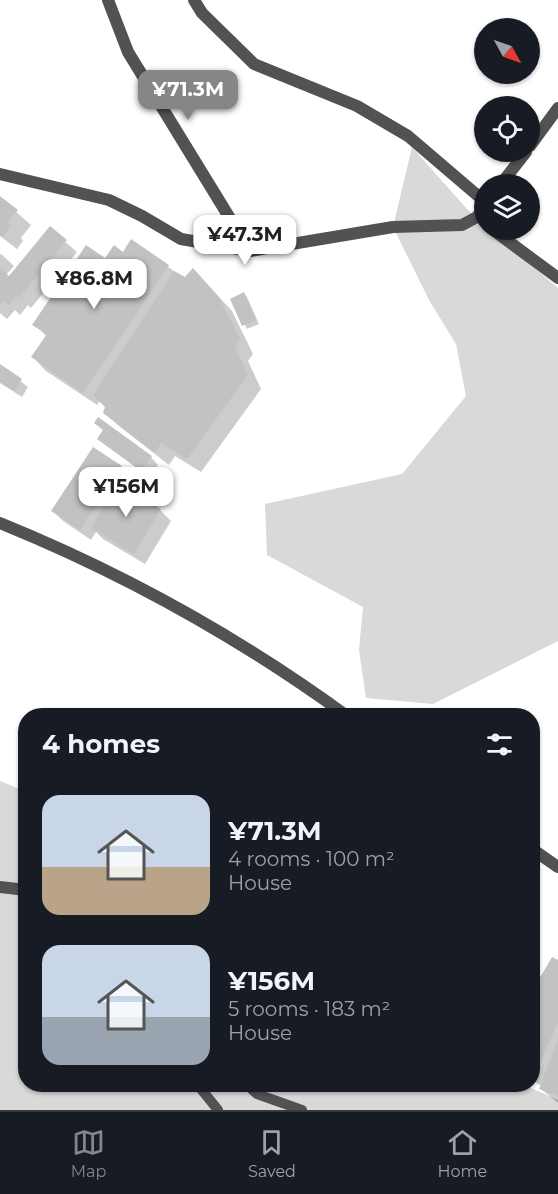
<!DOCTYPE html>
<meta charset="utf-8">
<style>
body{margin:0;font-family:Montserrat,sans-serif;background:#20242c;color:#f1f3f6;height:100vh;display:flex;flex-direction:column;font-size:22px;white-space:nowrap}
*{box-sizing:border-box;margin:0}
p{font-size:20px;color:#9ea1a6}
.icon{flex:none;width:33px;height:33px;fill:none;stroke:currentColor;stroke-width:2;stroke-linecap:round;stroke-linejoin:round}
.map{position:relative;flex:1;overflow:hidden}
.drawer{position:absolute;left:18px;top:708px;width:522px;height:384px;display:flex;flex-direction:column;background:#171b24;border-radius:24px;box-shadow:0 2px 4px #0004}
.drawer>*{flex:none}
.needle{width:39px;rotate:130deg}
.buttons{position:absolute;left:474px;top:18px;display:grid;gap:12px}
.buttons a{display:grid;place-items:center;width:66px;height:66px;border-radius:50%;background:#171b24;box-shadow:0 2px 4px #0004;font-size:30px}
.price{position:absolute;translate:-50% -51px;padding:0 14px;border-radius:12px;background:#fff;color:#222;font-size:20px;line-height:39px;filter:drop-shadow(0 2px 3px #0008)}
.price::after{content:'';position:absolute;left:50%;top:36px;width:18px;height:14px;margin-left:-9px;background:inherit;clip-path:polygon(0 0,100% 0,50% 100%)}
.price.active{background:#858687;color:#fff}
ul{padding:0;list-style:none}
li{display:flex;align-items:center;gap:18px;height:150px;padding:0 24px}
li span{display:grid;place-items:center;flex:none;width:168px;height:120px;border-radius:18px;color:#555}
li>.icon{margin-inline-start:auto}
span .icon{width:72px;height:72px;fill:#fffc;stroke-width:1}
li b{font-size:26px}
h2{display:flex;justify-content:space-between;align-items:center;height:72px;padding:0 24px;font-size:26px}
.menu{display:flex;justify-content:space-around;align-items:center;height:84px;border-top:2px solid #363941;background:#171b24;font-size:16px;color:#9ea1a6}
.menu a{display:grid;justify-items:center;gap:3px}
.menu .active{color:#858687}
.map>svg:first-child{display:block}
.green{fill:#d9d9d9}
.shadow{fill:#0003}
.building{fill:#c2c2c2}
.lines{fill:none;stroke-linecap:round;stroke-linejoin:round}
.service{stroke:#525252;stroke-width:10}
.minor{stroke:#525252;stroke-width:12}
.tertiary{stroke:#525252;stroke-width:12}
</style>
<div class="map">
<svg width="558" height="1110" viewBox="0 0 558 1110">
<rect width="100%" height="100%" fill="#fff"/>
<g class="green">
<path d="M412 147 467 209 484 225V230H490L558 288V641L433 704 366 698 359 650 363 607 267 555 265 504 402 474 466 396 456 344 429 300 393 227Z"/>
<path d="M0 781 25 791 26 1084H522L558 1100V1110H0Z"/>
</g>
<g class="shadow">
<path d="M0 198 31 225 21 238 23 241 17 249 0 236Z"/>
<path d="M50 229 77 252 31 308 28 305 20 315 15 310 7 319 0 313V255L1 254 14 266 6 275 10 278Z"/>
<path d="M132 241 185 279 207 284 232 311 253 354 248 361 261 389 201 472 175 456 169 465 119 426 105 412 107 407 100 401 97 405 46 371 33 357 47 337 34 324 105 260 123 254Z"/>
<path d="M244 294 247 297 259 324 247 329 232 299Z"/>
<path d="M0 365 28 387 22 397 0 383Z"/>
<path d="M99 439 151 457 158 465 149 477Z"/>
<path d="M93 449 121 467 132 478 125 489 160 510 171 521 145 564 103 539 96 532 91 540 63 521 53 511Z"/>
<path d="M558 961V1103L541 1089 542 1086 532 1081V994Z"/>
</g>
<g class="building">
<path d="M0 196 18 210 7 223 11 226 2 237 0 235Z"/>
<path d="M50 226 67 240 19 298 16 296 9 305 3 301 0 304V268L9 276Z"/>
<path d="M131 239 169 265 83 393 31 357 47 334 32 325 86 245 105 258 114 245 123 252Z"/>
<path d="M193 268 218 296 240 339 235 347 248 375 187 459 161 443 155 453 103 413 105 407 93 395 174 271 185 277Z"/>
<path d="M244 292 256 320 242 326 230 299Z"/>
<path d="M0 364 22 379 14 391 0 382Z"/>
<path d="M98 417 152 456 141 471 97 439 103 430 94 423Z"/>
<path d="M93 447 122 466 80 530 51 511Z"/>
<path d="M118 483 161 509 134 554 91 528Z"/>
<path d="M552 957 558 960V1022L534 1077H532V991Z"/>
<path d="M558 1039V1096L539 1089Z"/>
</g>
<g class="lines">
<g class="service">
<path d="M197 1084 218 1110"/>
<path d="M246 1084 257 1094 302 1110"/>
</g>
<g class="minor">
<path d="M108 0 128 52 250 251"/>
<path d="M194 0 202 13 254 64 357 106 408 136 484 201"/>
<path d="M530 146 558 108"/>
<path d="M0 174 109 200 142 216 181 239 250 251 393 227 462 225 477 217 484 207"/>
<path d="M501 184 526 152"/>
<path d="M493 230 558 278"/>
<path d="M0 887 26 890"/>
</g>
<g class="tertiary">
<path d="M0 523C123 573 240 638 347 716"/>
<path d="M532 849 558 867"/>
</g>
</g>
</svg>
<div class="buttons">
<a><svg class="needle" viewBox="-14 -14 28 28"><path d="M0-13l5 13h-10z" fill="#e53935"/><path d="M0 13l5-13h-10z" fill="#9ea1a6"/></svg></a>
<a><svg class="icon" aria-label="locate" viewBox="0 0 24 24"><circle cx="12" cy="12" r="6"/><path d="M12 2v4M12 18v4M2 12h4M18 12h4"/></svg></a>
<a><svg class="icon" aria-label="layers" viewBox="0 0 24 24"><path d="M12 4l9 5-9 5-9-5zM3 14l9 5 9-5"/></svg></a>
</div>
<b class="price active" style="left:188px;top:121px">¥71.3M</b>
<b class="price" style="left:245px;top:266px">¥47.3M</b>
<b class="price" style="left:94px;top:310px">¥86.8M</b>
<b class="price" style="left:126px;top:518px">¥156M</b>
<section class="drawer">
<h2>4 homes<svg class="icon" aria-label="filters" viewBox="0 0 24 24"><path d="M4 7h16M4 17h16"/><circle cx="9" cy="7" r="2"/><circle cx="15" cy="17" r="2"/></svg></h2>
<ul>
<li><span style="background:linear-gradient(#c9d6e8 60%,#b9a48a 0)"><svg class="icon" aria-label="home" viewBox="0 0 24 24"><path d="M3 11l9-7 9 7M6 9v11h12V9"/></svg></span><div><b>¥71.3M</b><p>4 rooms · 100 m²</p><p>House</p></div></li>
<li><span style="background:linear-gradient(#c9d6e8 60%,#9aa5b1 0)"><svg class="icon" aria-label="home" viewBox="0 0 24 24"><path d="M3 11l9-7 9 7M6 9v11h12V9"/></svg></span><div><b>¥156M</b><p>5 rooms · 183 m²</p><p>House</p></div></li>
</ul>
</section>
</div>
<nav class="menu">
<a class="active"><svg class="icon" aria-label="map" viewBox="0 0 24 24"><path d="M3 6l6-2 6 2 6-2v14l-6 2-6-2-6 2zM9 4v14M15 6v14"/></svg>Map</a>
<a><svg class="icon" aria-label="saved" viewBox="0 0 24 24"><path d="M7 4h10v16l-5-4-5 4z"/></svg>Saved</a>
<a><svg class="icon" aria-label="home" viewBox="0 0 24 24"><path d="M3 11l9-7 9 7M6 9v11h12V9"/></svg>Home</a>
</nav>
